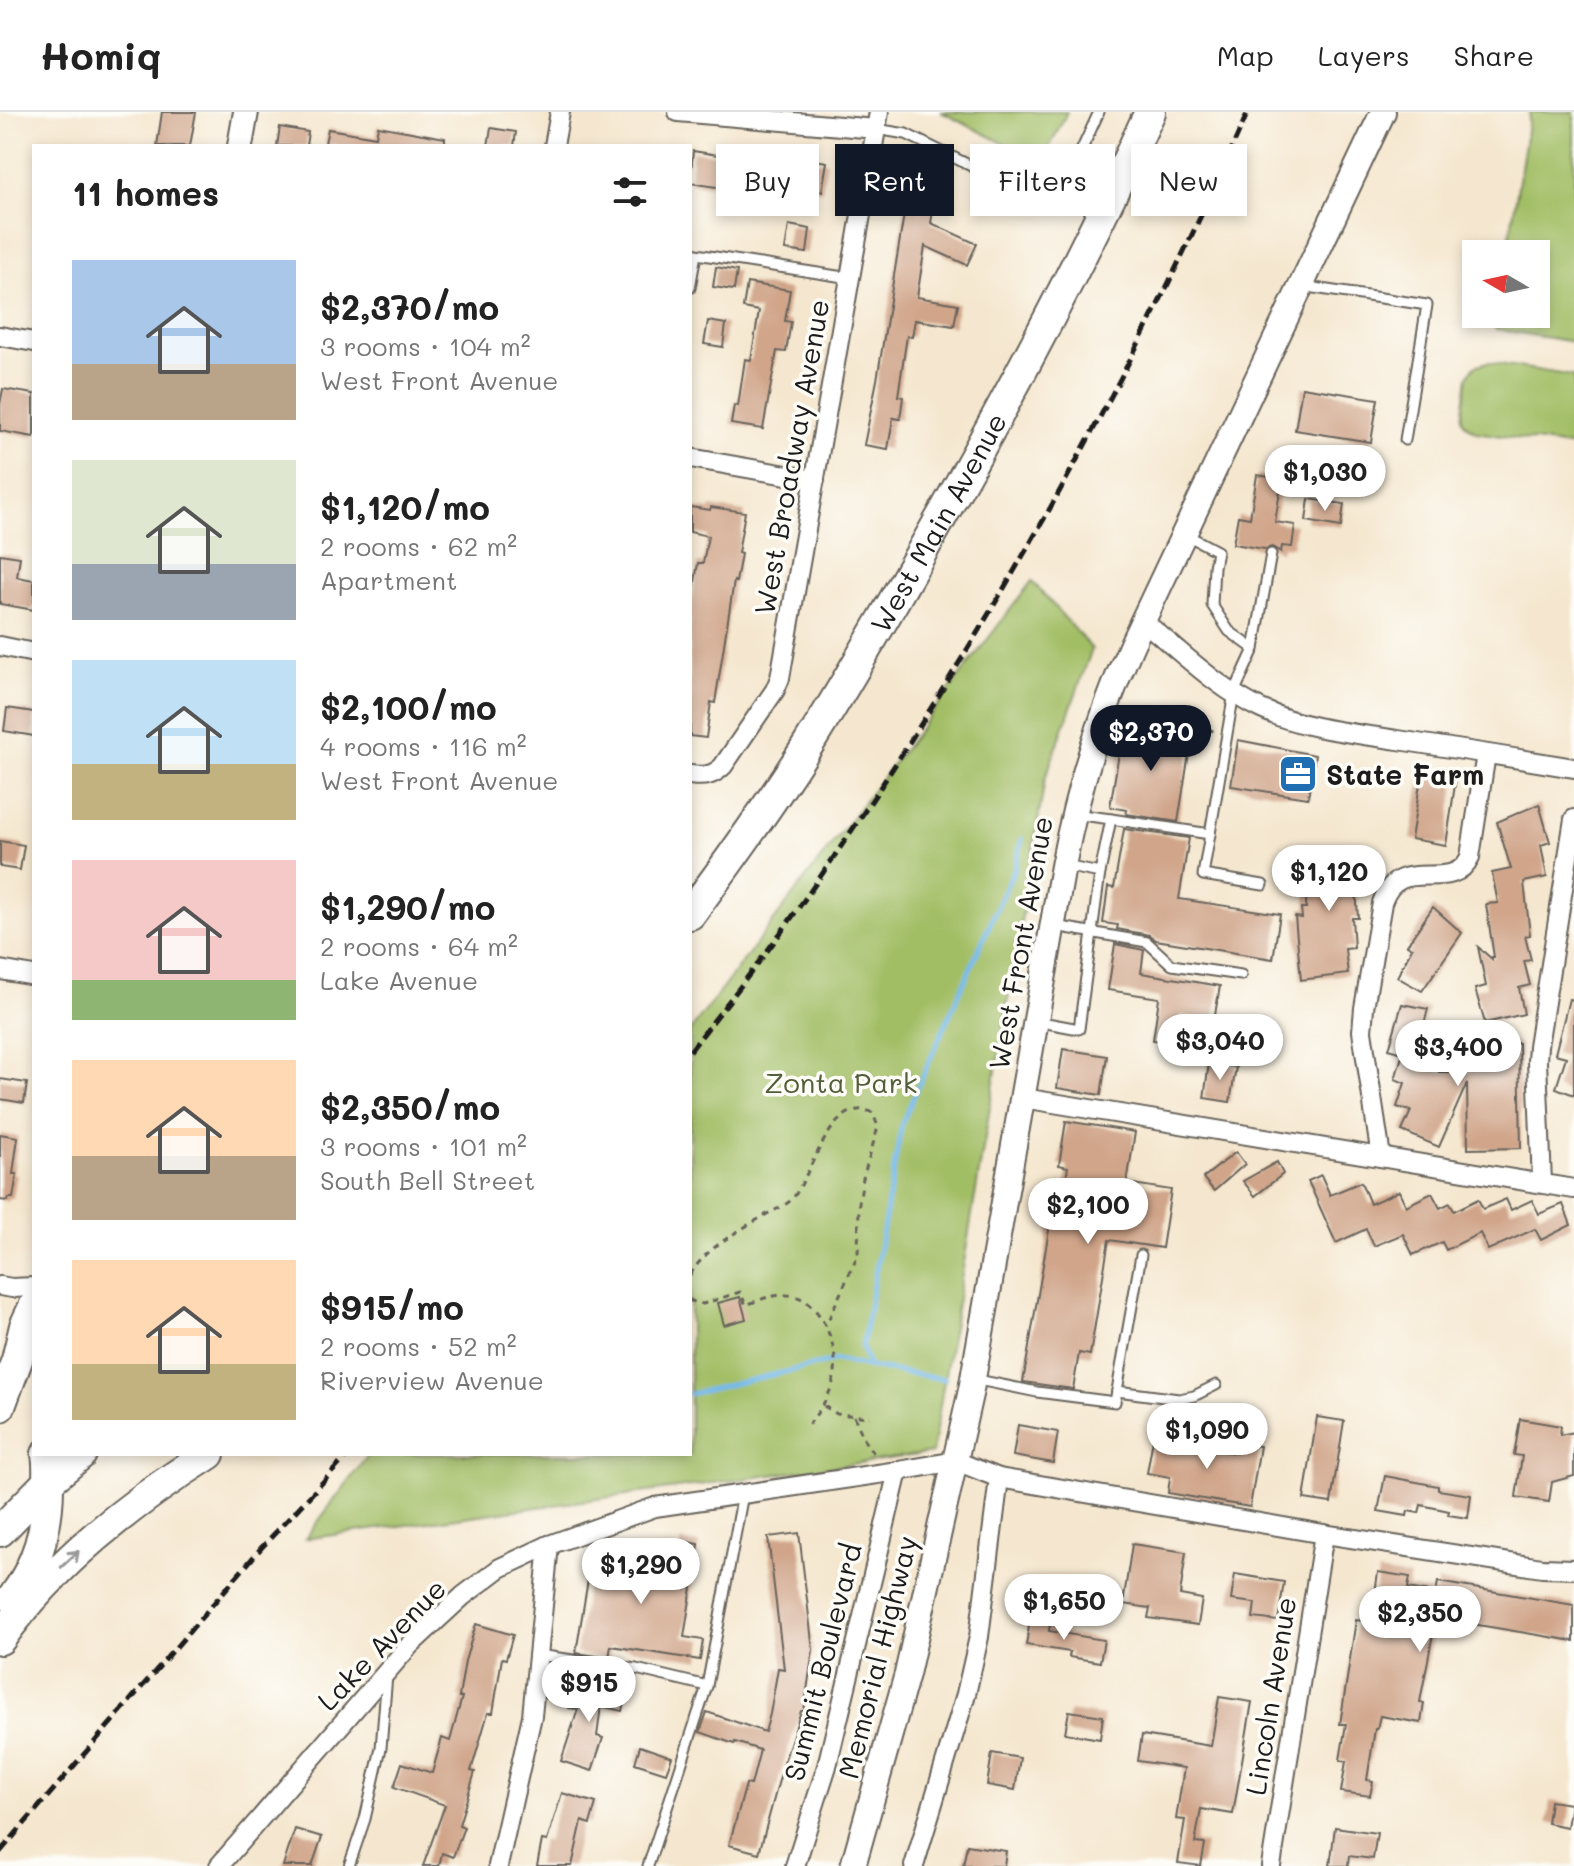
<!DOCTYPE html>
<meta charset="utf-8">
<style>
body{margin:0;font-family:Mali,sans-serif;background:#f6f6f6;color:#222;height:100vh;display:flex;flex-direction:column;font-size:30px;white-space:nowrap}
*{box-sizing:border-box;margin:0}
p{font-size:26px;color:#767676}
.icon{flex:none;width:44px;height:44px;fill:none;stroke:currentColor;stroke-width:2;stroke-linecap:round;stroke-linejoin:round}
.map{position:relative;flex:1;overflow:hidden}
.side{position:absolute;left:32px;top:32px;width:660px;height:1312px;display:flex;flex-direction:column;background:#fff;border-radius:0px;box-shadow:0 4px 12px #0003}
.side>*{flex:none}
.top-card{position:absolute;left:716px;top:32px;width:738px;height:72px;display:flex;gap:16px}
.needle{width:52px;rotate:279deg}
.buttons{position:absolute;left:1462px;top:128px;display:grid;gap:16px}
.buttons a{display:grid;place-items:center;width:88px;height:88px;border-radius:0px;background:#fff;box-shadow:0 4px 12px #0003;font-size:40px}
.price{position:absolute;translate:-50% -68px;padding:0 18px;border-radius:28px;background:#fff;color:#222;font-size:26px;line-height:52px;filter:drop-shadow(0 2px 4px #0008)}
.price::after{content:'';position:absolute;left:50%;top:48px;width:24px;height:18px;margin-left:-12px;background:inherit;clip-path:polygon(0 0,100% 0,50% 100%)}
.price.current{background:#111827;color:#fff}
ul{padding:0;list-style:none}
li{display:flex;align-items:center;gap:24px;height:200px;padding:0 40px}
li span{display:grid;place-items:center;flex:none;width:224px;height:160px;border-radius:0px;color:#555}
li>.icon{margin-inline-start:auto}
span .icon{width:96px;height:96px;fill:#fffc;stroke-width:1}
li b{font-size:34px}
h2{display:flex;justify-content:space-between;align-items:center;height:96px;padding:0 40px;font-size:34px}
.tag{padding:0 28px;border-radius:0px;background:#fff;box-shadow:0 4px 12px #0003;font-size:28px;line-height:72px}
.tag.current{background:#111827;color:#fff}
header{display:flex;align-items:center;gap:48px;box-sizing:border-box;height:112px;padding:0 40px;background:#fff;border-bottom:2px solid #e0e0e0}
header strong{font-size:38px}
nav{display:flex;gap:44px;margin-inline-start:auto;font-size:28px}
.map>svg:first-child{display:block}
.green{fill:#a2be65;stroke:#5f6d40;stroke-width:2}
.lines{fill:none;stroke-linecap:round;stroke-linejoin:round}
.stream{stroke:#73b9ea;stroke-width:5}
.building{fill:#d0a58a}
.service-casing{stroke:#68635b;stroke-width:13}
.minor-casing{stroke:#68635b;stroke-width:22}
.tertiary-casing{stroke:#68635b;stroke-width:28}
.primary-casing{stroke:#68635b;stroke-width:34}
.path{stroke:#68635b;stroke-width:3;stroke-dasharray:6 6;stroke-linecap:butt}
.service{stroke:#fff;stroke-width:9}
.minor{stroke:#fff;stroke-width:18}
.tertiary{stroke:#fff;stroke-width:24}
.primary{stroke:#fff;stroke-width:30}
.rail{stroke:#1c1c1c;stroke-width:5;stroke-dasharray:12 6;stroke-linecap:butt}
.oneway{stroke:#999}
.labels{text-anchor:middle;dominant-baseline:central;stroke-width:7;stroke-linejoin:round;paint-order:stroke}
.street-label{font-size:28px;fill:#1c1c1c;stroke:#fdfcf7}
.poi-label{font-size:28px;font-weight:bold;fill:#1c1c1c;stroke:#fdfcf7;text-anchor:start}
.park-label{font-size:28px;fill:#525d39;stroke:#fdfcf7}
</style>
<header>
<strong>Homiq</strong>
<nav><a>Map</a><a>Layers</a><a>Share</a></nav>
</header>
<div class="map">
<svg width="1574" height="1754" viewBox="0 0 1574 1754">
<rect width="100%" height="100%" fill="#fdfcf7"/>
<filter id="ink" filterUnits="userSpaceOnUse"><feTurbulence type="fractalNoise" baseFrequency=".0125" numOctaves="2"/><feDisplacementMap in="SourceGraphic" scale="16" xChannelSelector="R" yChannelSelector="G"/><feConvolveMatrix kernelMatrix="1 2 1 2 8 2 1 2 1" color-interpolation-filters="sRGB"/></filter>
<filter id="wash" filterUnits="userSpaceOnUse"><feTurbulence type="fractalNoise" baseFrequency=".006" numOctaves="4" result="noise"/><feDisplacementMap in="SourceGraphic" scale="32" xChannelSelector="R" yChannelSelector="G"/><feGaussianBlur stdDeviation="1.8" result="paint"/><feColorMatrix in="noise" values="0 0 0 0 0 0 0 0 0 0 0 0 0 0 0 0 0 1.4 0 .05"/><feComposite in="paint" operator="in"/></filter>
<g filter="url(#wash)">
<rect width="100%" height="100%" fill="#f5e7cf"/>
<g class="green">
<path d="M941 0H1067L1042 50Z"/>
<path d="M1530 0H1574V230L1495 217 1498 202H1536V142H1507Z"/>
<path d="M1487 250 1574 264V335L1476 320 1465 312 1462 306 1468 264 1475 254Z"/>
<path d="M1032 469 1092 537 1045 667 932 1341 305 1427 369 1342H690V919Z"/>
</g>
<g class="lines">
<g class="stream">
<path d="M945 1267 869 1255 862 1235 902 1011 1015 755 1022 727"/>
<path d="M690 1282 837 1248 868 1255"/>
</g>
</g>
<g id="blocks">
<g class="building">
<path d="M162 0H196L190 34H157Z"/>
<path d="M378 14 445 26V34H342L325 31 328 17 376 25Z"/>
<path d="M280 15 308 20 306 34H277Z"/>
<path d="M491 16 516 20 514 34H488Z"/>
<path d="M693 39 737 46 738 39 764 43 759 74 724 69 723 76 690 71Z"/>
<path d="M804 46 827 50 822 79 799 75Z"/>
<path d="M911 59 939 63 931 111 977 132 967 153 925 134 917 185 958 192 954 214 915 208 912 225 907 224 898 284 903 285 900 307 893 306 888 337 864 333 877 268Z"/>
<path d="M789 113 810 117 807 141 785 138Z"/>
<path d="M716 155 737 159 734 178 713 175Z"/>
<path d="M747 171 790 178 785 209 791 210 786 240 777 239 763 317 731 312 734 293 738 294 745 247 751 248 759 199 743 196Z"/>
<path d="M708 209 726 212 723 235 704 232Z"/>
<path d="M1302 275 1378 287 1371 330 1295 318Z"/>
<path d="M3 277 34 282V325L0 319V292Z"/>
<path d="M1257 363 1282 367 1275 410 1295 413 1292 435 1282 434 1281 440 1272 435 1265 437 1233 432 1238 404 1250 406Z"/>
<path d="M1309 387 1344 392 1341 415 1306 409Z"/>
<path d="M690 395 710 398 711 395 745 400 738 441 741 442 736 470 734 469 715 591 711 590 706 626 690 624V500L698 451H703L708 424 690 420Z"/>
<path d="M0 442 20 445 17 465 34 468V498L0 492Z"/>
<path d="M7 596 34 600V624L4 619Z"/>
<path d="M1124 612 1192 623 1178 710 1126 702 1127 698 1110 695Z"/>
<path d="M1238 628 1315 643 1308 686 1231 674Z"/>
<path d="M1422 660 1456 666 1446 733 1411 727Z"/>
<path d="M1539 692 1550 730 1541 733 1547 765 1524 770 1530 823 1525 824 1531 848 1524 849 1530 873 1519 876 1524 902 1485 911 1475 877 1486 874 1478 835 1492 847V845H1494L1486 792 1498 791 1492 761 1511 757 1497 710Z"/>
<path d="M1124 717 1189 726 1179 787 1280 802 1273 847 1156 828 1149 823 1117 817 1118 813 1103 811 1108 775 1114 776Z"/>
<path d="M0 729 24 733 20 758 0 755Z"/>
<path d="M1314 735 1362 741 1361 777H1356L1358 806H1352L1354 836 1345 837 1348 862 1301 868 1295 805 1302 806 1301 796H1306L1307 765H1309Z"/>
<path d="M1433 795 1462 821 1422 879 1397 865 1412 836 1407 833Z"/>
<path d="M1115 832 1144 838 1141 861 1220 874 1214 908 1181 903 1177 931 1153 928 1159 886 1108 878Z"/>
<path d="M1569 887 1574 888V983L1556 976 1566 945 1555 942Z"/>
<path d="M1402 892 1428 897 1418 935 1444 943 1439 960H1471V932L1519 931 1521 1036 1468 1037 1467 971 1439 1035 1402 1019 1411 999 1397 995 1405 971 1395 967 1403 941 1389 937Z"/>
<path d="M1063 937 1107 944 1101 983 1057 976Z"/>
<path d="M1209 951 1236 955 1230 990 1204 986Z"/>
<path d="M0 967 27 971 24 991 0 987Z"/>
<path d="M1066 1009 1135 1020 1127 1071 1171 1078 1162 1136 1109 1128 1090 1243 1079 1241 1073 1277 1023 1270 1050 1112 1058 1113 1068 1055 1059 1053Z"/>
<path d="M0 1022 18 1025 13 1062H17L13 1086H9L8 1089 0 1088Z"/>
<path d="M1236 1040 1245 1052 1214 1079 1203 1066Z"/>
<path d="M1277 1050 1283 1062 1255 1084 1243 1069Z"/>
<path d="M1321 1063 1330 1083 1361 1070 1370 1092 1399 1079 1406 1094 1432 1081 1440 1096 1450 1091 1454 1099 1478 1087 1483 1097 1506 1087 1511 1098 1532 1088 1539 1102 1563 1092 1571 1113 1541 1128 1535 1117 1488 1138 1480 1121 1446 1138 1442 1130 1413 1143 1403 1122 1374 1134 1366 1117 1336 1131 1308 1069Z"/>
<path d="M740 1185 746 1207 724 1213 718 1191Z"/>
<path d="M1317 1305 1344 1309 1331 1391 1304 1387Z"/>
<path d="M1520 1307 1561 1314 1560 1323 1574 1320V1364L1552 1370 1549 1390 1516 1385 1522 1344 1514 1343Z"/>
<path d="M1018 1313 1058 1320 1053 1351 1013 1344Z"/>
<path d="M1153 1327 1235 1341 1237 1331 1260 1334 1250 1395 1168 1381 1170 1365 1147 1361Z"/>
<path d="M1385 1364 1438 1374V1378L1471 1383 1468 1406 1448 1403 1449 1399 1421 1393 1419 1401 1408 1399 1407 1404 1378 1399Z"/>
<path d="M799 1421 813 1538 804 1599H801L784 1650 759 1741 729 1733 746 1672 751 1673 760 1638 735 1630 734 1632 700 1620 707 1600 765 1620 770 1602 778 1556 784 1557 768 1425Z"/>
<path d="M681 1429 699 1432 684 1525 703 1528 700 1548 611 1534 609 1546 576 1541 591 1449 648 1458 652 1435 680 1439Z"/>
<path d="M1132 1432 1186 1440 1180 1483 1202 1487 1198 1513 1148 1506 1150 1496 1123 1492Z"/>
<path d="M1378 1460 1410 1465 1408 1476 1436 1481 1438 1470 1574 1493V1529L1436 1506 1420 1590 1424 1591 1421 1611 1380 1604 1377 1617H1375L1367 1668 1373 1669 1370 1684 1341 1680 1346 1649 1340 1648 1346 1612H1340L1356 1508 1371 1510Z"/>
<path d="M1235 1462 1284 1470 1278 1509 1253 1506 1255 1491 1231 1488Z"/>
<path d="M1030 1508 1050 1511 1049 1519 1104 1528 1100 1550 1069 1545 1070 1540 1026 1533Z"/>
<path d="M476 1512 513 1523 506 1547 502 1546 493 1601H488L471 1659 475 1660 459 1713 464 1715 453 1745 442 1741 439 1754H423L445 1693 394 1675 402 1651 432 1661 442 1626 450 1629 462 1585H459L465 1549Z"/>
<path d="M573 1574 610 1580 611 1576 626 1580 622 1599 601 1594 597 1624 603 1626 592 1659 561 1649 578 1597 569 1596Z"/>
<path d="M1219 1585 1252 1590 1233 1702 1201 1697 1195 1731 1205 1732 1201 1754 1178 1751 1185 1708 1176 1707 1184 1656 1138 1649 1142 1623 1211 1634Z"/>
<path d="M1069 1599 1103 1604 1100 1627 1065 1621Z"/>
<path d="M640 1634 672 1645 666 1661 635 1651Z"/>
<path d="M992 1641 1020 1646 1015 1678 987 1673Z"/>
<path d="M562 1681 596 1691 590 1712 582 1709 572 1754H537L542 1728 547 1729Z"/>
<path d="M1550 1689 1571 1692 1567 1715 1547 1711Z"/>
<path d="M1335 1715 1377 1721 1373 1747 1349 1744 1348 1754H1330Z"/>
<path d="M295 1717 322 1725 312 1754H283Z"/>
<path d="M967 1733 1006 1739 1004 1754H963Z"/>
</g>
</g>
</g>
<g filter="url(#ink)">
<use href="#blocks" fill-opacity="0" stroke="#68635b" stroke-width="2"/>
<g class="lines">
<defs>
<g id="service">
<path d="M876 17 906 22 1030 83C1043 88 1054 90 1063 78L1099 0"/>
<path d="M690 141 850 166"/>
<path d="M1301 174 1427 193 1405 328"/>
<path d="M690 176 696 142"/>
<path d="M1185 422 1217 439 1214 455 1212 493 1229 519 1254 537"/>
<path d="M1074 702 1111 707 1100 761"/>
<path d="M1111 707 1210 722 1234 581 1254 537 1271 442"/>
<path d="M1210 722 1203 763 1263 773"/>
<path d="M1055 814 1147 830 1172 853 1241 863"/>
<path d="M1036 909 1079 917 1100 761 1065 754"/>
<path d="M973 1267 1037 1280 1115 1290 1141 1143"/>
<path d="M1117 1279 1179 1287 1194 1284 1216 1273"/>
<path d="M538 1543 636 1557 707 1574"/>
<path d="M349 1754 365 1707 381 1636 387 1563"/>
<path d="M648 1754 707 1574 743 1382"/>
</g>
<g id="minor">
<path d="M678 0 876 17"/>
<path d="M554 34 560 0"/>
<path d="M0 224 34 230"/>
<path d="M690 346 815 368"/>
<path d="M1143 509C1181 540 1217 576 1261 597 1304 617 1352 621 1398 628 1457 637 1515 646 1574 656"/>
<path d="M0 534 34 541"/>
<path d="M690 663C704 665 713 664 723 654L775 578 780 566 879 0"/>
<path d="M0 858 34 864"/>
<path d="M1023 986 1574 1077"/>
<path d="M1381 1045 1362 919 1364 896 1382 791C1399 739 1451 785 1470 745L1486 642"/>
<path d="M1542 1071 1537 949 1538 934 1574 707"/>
<path d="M0 1174 12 1176 34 1175"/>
<path d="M219 1754 409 1534 463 1484 500 1456 549 1433 655 1395 898 1359 956 1349 999 1366 1324 1422 1542 1456 1574 1457"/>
<path d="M498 1754 532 1604 549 1433"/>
<path d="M795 1754 827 1654 898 1359"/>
<path d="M914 1754 966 1582 979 1525 999 1366"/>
<path d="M1271 1754 1324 1422"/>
</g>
<g id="tertiary">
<path d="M240 34 246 0"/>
<path d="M853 1754 907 1562 971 1278 1063 754C1078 675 1099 605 1132 532L1383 0"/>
</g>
<g id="primary">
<path id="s1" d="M690 802C731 747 771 691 808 633 858 553 905 470 951 388 1022 261 1090 132 1150 0"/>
<path d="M0 1294 17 1248 25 1214 34 1195"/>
<path d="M0 1419 48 1370 81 1342"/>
<path d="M13 1486C38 1452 48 1416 48 1374 48 1363 49 1352 47 1342"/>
<path d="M0 1527C55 1450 130 1392 209 1342"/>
</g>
</defs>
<use href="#service" class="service-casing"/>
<use href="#minor" class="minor-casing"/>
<use href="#tertiary" class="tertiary-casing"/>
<use href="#primary" class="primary-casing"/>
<g class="path">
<path d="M1124 608 1216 619"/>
<path d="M690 1163C707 1134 739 1119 767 1102 775 1098 787 1093 793 1086 812 1062 832 981 873 1001L878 1015 863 1066 859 1091 858 1143 826 1213"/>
<path d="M690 1187 691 1189 703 1192 740 1180 746 1193C759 1188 773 1182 788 1183 820 1184 841 1238 834 1266 830 1285 818 1300 807 1315"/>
<path d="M824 1294 837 1302 870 1305"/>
<path d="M854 1304 867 1334 877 1344"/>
</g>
<use href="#service" class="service"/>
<use href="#minor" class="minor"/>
<use href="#tertiary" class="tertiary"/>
<use href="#primary" class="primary"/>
<g class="rail">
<path d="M690 939C721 899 752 860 782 819 841 737 896 653 949 567 1062 385 1162 196 1248 0"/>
<path d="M0 1740 262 1435 349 1342"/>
</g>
</g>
<defs><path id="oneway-shaft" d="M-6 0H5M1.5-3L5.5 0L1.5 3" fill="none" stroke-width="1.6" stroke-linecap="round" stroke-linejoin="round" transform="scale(2)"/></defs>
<use class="oneway" href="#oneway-shaft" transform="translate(70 1447) rotate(-43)"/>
</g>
<defs>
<symbol id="office-square" viewBox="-11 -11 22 22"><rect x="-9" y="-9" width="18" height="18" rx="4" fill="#1f6fb2" stroke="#fdfcf7"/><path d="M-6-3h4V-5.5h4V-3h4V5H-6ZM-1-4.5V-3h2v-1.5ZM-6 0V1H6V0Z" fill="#fff"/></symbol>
</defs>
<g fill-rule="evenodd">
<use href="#office-square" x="1276" y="640" width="44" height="44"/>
</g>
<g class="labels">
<g class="street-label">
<text transform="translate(791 345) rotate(-80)">West Broadway Avenue</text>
<text stroke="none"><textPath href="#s1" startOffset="464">West Main Avenue</textPath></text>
<text transform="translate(1020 831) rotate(-80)">West Front Avenue</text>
<text transform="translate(381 1532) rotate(-46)">Lake Avenue</text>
<text transform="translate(877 1545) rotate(-76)">Memorial Highway</text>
<text transform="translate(822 1550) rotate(-76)">Summit Boulevard</text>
<text transform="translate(1270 1584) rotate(-81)">Lincoln Avenue</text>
</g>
<g class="poi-label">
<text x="1326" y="662">State Farm</text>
</g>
<g class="park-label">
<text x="841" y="970">Zonta Park</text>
</g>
</g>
</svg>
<div class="buttons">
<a><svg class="needle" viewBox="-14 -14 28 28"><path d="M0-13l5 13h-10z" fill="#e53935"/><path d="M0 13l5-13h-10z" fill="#767676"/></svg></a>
</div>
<b class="price" style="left:1325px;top:401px">$1,030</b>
<b class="price current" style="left:1151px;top:661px">$2,370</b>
<b class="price" style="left:1329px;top:801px">$1,120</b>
<b class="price" style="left:1220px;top:970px">$3,040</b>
<b class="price" style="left:1458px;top:976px">$3,400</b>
<b class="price" style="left:1088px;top:1134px">$2,100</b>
<b class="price" style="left:1207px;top:1359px">$1,090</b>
<b class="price" style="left:641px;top:1494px">$1,290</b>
<b class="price" style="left:1064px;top:1530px">$1,650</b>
<b class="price" style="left:1420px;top:1542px">$2,350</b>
<b class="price" style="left:589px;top:1612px">$915</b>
<div class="top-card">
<a class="tag">Buy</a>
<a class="tag current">Rent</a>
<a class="tag">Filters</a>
<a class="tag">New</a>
</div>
<section class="side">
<h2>11 homes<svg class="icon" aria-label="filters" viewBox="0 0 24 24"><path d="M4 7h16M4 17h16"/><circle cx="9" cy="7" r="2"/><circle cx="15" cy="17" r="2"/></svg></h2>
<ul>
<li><span style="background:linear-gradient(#a9c7e8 65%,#b9a48a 0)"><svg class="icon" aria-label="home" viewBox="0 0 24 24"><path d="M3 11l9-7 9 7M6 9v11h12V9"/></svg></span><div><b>$2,370/mo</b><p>3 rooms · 104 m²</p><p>West Front Avenue</p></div></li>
<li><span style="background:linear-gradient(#dfe7d0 65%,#9aa5b1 0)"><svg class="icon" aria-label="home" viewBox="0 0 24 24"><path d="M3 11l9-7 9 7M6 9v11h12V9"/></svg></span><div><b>$1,120/mo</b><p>2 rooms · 62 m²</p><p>Apartment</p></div></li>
<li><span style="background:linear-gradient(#bfe0f5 65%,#c2b280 0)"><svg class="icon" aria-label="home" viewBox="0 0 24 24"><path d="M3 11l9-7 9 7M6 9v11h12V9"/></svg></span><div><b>$2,100/mo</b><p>4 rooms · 116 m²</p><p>West Front Avenue</p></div></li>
<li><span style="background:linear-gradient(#f6c9c9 75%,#8fb573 0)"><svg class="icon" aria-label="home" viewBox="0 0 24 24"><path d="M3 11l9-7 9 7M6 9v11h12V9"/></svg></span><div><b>$1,290/mo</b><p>2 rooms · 64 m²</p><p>Lake Avenue</p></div></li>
<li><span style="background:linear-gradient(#ffd9b3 60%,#b9a48a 0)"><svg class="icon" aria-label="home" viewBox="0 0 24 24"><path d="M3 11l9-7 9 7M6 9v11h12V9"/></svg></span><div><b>$2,350/mo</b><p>3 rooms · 101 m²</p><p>South Bell Street</p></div></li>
<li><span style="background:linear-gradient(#ffd9b3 65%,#c2b280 0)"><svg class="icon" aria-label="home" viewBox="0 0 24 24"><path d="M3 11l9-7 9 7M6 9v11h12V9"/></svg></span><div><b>$915/mo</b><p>2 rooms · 52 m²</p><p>Riverview Avenue</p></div></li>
</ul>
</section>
</div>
